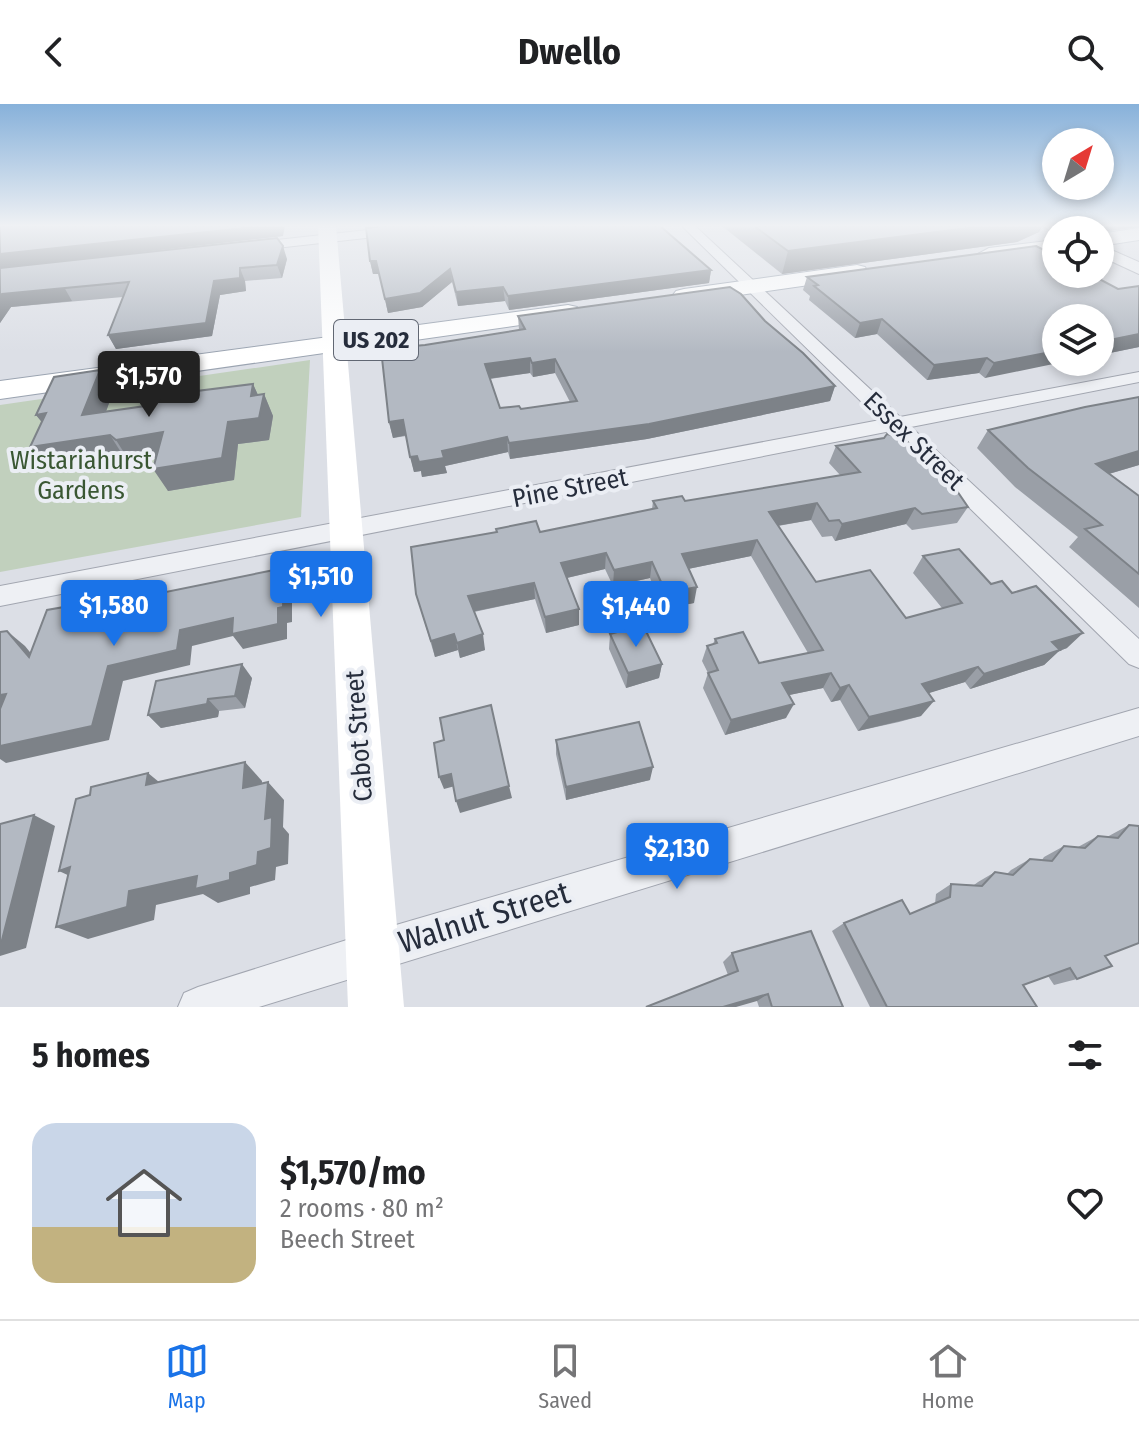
<!DOCTYPE html>
<meta charset="utf-8">
<style>
body{margin:0;font-family:"Fira Sans Condensed",sans-serif;background:#f6f6f6;color:#202124;height:100vh;display:flex;flex-direction:column;font-size:30px;white-space:nowrap}
*{box-sizing:border-box;margin:0}
p{font-size:26px;color:#757577}
.icon{flex:none;width:44px;height:44px;fill:none;stroke:currentColor;stroke-width:2;stroke-linecap:round;stroke-linejoin:round}
.map{position:relative;height:903px;overflow:hidden}
.details{display:flex;flex-direction:column;background:#fff;flex:1}
.details>*{flex:none}
.needle{width:52px;rotate:38deg}
.buttons{position:absolute;left:1042px;top:24px;display:grid;gap:16px}
.buttons a{display:grid;place-items:center;width:72px;height:72px;border-radius:50%;background:#fff;box-shadow:0 4px 12px #0003;font-size:40px}
.price{position:absolute;translate:-50% -68px;padding:0 18px;border-radius:8px;background:#1a73e8;color:#fff;font-size:26px;line-height:52px;filter:drop-shadow(0 2px 4px #0008)}
.price::after{content:'';position:absolute;left:50%;top:48px;width:24px;height:18px;margin-left:-12px;background:inherit;clip-path:polygon(0 0,100% 0,50% 100%)}
.price.active{background:#222;color:#fff}
ul{padding:0;list-style:none}
li{display:flex;align-items:center;gap:24px;height:200px;padding:0 32px}
li+li{border-top:2px solid #e0e0e0}
li span{display:grid;place-items:center;flex:none;width:224px;height:160px;border-radius:24px;color:#555}
li>.icon{margin-inline-start:auto}
span .icon{width:96px;height:96px;fill:#fffc;stroke-width:1}
li b{font-size:34px}
h2{display:flex;justify-content:space-between;align-items:center;height:96px;padding:0 32px;font-size:34px}
header{display:flex;justify-content:space-between;align-items:center;height:104px;padding:0 32px;background:#fff;font-size:36px;font-weight:700}
.dock{display:flex;justify-content:space-around;align-items:center;height:112px;border-top:2px solid #e0e0e0;background:#fff;font-size:22px;color:#757577}
.dock a{display:grid;justify-items:center;gap:4px}
.dock .active{color:#1a73e8}
.map>svg:first-child{display:block}
.green{fill:#c1d0bd}
.lines{fill:none;stroke-linecap:round;stroke-linejoin:round}
.minor-casing{stroke:#a2a6b0;stroke-width:2}
.tertiary-casing{stroke:#a2a6b0;stroke-width:2}
.primary-casing{stroke:#9ba4b1;stroke-width:2}
.minor{fill:#eef0f4;fill-rule:evenodd}
.tertiary{fill:#eef0f4;fill-rule:evenodd}
.secondary{fill:#fff;fill-rule:evenodd}
.primary{fill:#fff;fill-rule:evenodd}
.wall{fill:#9a9fa7;fill-rule:evenodd}
.shaded-wall{fill:#7d8288}
.building{fill:#b3b9c2;stroke:#7d8288;stroke-width:2;fill-rule:evenodd}
.labels{text-anchor:middle;dominant-baseline:central;stroke-width:8;stroke-linejoin:round;paint-order:stroke}
.shield{fill:#ebeef4;stroke:#616773;stroke-width:2}
.shield-label{font-size:24px;font-weight:bold;fill:#262d3c}
.street-label{font-size:26px;fill:#262d3c;stroke:#ebeef4}
.park-label{font-size:26px;fill:#3a5733;stroke:#ebeef4}
.near-street-label{font-size:32px;fill:#262d3c;stroke:#ebeef4}
</style>
<header><svg class="icon" aria-label="back" viewBox="0 0 24 24"><path d="M15 5l-7 7 7 7"/></svg>Dwello<svg class="icon" aria-label="search" viewBox="0 0 24 24"><circle cx="10" cy="10" r="6"/><path d="M15 15l6 6"/></svg></header>
<div class="map">
<svg width="1139" height="903" viewBox="0 0 1139 903">
<rect width="100%" height="100%" fill="#dcdfe6"/>
<path class="green" d="M310 256 301 413 0 468V301Z"/>
<g class="lines">
<defs>
<g id="minor">
<path d="M404 122H443L437 126 249 147 242 143 249 139Z"/>
<path d="M682 122H695L900 313 1139 268V278L911 323 1139 535V564L1129 560 891 327 0 502V482L880 316Z"/>
<path d="M1139 604V632L259 903H178L184 889 198 883 372 828Z"/>
</g>
<g id="tertiary">
<path d="M1043 122H1063L1067 126H1056V130Z"/>
<path d="M1100 141 1139 158V170L1100 152Z"/>
</g>
<g id="primary">
<path d="M1139 124V136L1100 142V130Z"/>
<path d="M1056 136V148L989 156 978 150 989 144Z"/>
<path d="M857 161 865 163 868 168 865 173 684 199 676 197 672 192 676 187 684 185Z"/>
<path d="M568 201 577 203 580 208 577 213 0 295V277Z"/>
</g>
</defs>
<use href="#minor" class="minor-casing"/>
<use href="#tertiary" class="tertiary-casing"/>
<use href="#primary" class="primary-casing"/>
<use href="#minor" class="minor"/>
<use href="#tertiary" class="tertiary"/>
<path class="secondary" d="M318 122H336L404 903H348Z"/>
<use href="#primary" class="primary"/>
</g>
<g class="wall">
<path d="M0 122 283 132 38 160 287 155 282 174 245 177 246 187 220 191 212 232 116 245 108 231 123 193 11 203 0 219Z"/>
<path d="M722 122H1042L1039 128 1017 138 782 170Z"/>
<path d="M1073 122H1139V123L1100 128V126H1081Z"/>
<path d="M370 157 711 166 709 179 509 206 505 197 458 202 452 178 422 203 388 209 379 170H373Z"/>
<path d="M807 173 1118 185 1139 182V243L1100 251V214L985 274 979 269 927 276 877 230 855 234 809 196 810 192 803 186Z"/>
<path d="M518 212 765 217 835 282 830 297 647 335 510 355 508 348 445 362 447 369 422 373 421 367 414 368 406 332 393 334 389 318 425 241 519 226ZM530 269 533 273 555 269 570 298 521 305 500 304 490 275Z"/>
<path d="M100 266 113 288 106 307 145 302 253 280 258 291 264 290 273 312 269 336 238 340 234 376 168 387 156 354 130 358 124 353 48 365 42 318 36 311Z"/>
<path d="M1139 293V361L1109 370 1139 392V504L1069 443 1078 433 1015 383 977 344 988 326Z"/>
<path d="M836 342 968 403 957 419 912 426 906 420 835 437 832 432 822 433 811 416 778 422 816 478 906 514 942 504 913 469 923 452 991 480 1067 544 1059 547 1044 561 970 585 965 578 928 589 921 612 899 618 858 627 840 596 831 598 823 584 789 591 786 614 725 631 703 584 708 569 702 557 707 542 713 540 715 535 759 559 808 549 751 452 688 465 694 499 663 505 650 474 613 482 605 465 567 474 579 505V521L546 529 535 495 474 508 485 546 460 554 458 546 435 553 416 490 540 428 652 405 653 397H685L840 371 829 359Z"/>
<path d="M610 530 662 560 659 574 626 584 609 545Z"/>
<path d="M252 574 245 604 219 607 218 613 161 624 148 611Z"/>
<path d="M556 636 650 676 566 696 556 650Z"/>
<path d="M1129 721 1105 852 1077 875 1054 881 1048 872 1023 881 1037 903H870L832 827 844 819 910 810 935 800 936 790 951 780 974 781 978 778 995 768 1007 770 1011 766 1030 755 1042 756 1044 753 1064 742 1078 743 1098 732 1107 733Z"/>
<path d="M732 849 843 903H759L757 897 728 871 723 858Z"/>
</g>
<g class="shaded-wall">
<path d="M262 122H285L283 132 0 164V150Z"/>
<path d="M983 122H1042L1039 128 1017 138 782 170 788 147Z"/>
<path d="M1094 122H1139V123L1100 128V126H1092Z"/>
<path d="M283 142 287 155 282 174 277 161Z"/>
<path d="M370 157H376L379 170H373Z"/>
<path d="M240 164 245 177 246 187 220 191 212 232 116 245 108 231Z"/>
<path d="M450 165 452 178 422 203 388 209 385 195Z"/>
<path d="M711 166 709 179 509 206 508 192Z"/>
<path d="M64 183 72 197 11 203 0 219V192L2 190Z"/>
<path d="M503 183 505 197 458 202 456 188Z"/>
<path d="M882 215 877 230 855 234 860 219Z"/>
<path d="M1139 230V243L1100 251V238Z"/>
<path d="M1056 247V258H1063L985 274 994 259Z"/>
<path d="M530 254V269L487 275 485 260Z"/>
<path d="M987 254 979 269 927 276 934 261Z"/>
<path d="M555 255V269L533 273 532 259Z"/>
<path d="M100 266 113 288 97 333 82 311Z"/>
<path d="M253 280 262 300 264 290 273 312 269 336 238 340 234 376 168 387 153 365 251 292Z"/>
<path d="M835 282 830 297 647 335 510 355 509 339Z"/>
<path d="M46 309 53 332 36 311Z"/>
<path d="M403 316 407 331 393 334 389 318Z"/>
<path d="M163 328 176 350 130 358 116 336Z"/>
<path d="M110 331 124 353 48 365 30 343Z"/>
<path d="M507 333 508 348 445 362 447 369 422 373 421 367 414 368 410 353Z"/>
<path d="M1139 347V361L1081 378 1096 360Z"/>
<path d="M817 399 811 416 764 424 769 408Z"/>
<path d="M915 404 906 420 835 437 842 420Z"/>
<path d="M757 436 751 452 678 467 682 450Z"/>
<path d="M606 449 605 465 562 475 561 459Z"/>
<path d="M652 458 650 474 613 482 614 466Z"/>
<path d="M284 464 292 480V518L287 519V535L243 545 233 532 192 542 190 561 123 577 109 636 6 659 0 655V642L108 562 180 526 278 504Z"/>
<path d="M534 479 535 495 471 508 468 492Z"/>
<path d="M697 483 694 499 663 505 666 489Z"/>
<path d="M579 505V521L546 529 545 513Z"/>
<path d="M7 527 25 542 46 568 29 553Z"/>
<path d="M1083 529 1067 544 1059 547 1044 561 970 585 984 570 1052 538Z"/>
<path d="M454 530 458 546 435 553 431 537Z"/>
<path d="M483 530 485 546 460 554 457 539Z"/>
<path d="M242 560 252 574 245 604 235 592Z"/>
<path d="M662 560 659 574 626 584 628 569Z"/>
<path d="M978 563 965 578 910 595 922 580Z"/>
<path d="M831 569 823 584 775 594 782 579Z"/>
<path d="M849 581 840 596 831 598 840 584Z"/>
<path d="M6 590 0 609V591Z"/>
<path d="M208 595 219 607 218 613 161 624 148 611Z"/>
<path d="M934 597 921 612 858 627 869 613Z"/>
<path d="M794 600 786 614 725 631 731 616Z"/>
<path d="M245 658 262 677 261 702 243 684Z"/>
<path d="M653 663 650 676 566 696V683Z"/>
<path d="M148 669 170 687 146 681Z"/>
<path d="M451 670 455 682 444 685 439 673Z"/>
<path d="M268 678 284 696 283 723 289 730 288 760 276 763 275 776 250 783V790L218 799 203 790 156 801 154 816 88 835 56 823 129 787 197 772 230 769 258 748 265 715Z"/>
<path d="M509 682 512 694 460 709 456 697Z"/>
<path d="M34 711 55 722 26 844 0 852V837Z"/>
<path d="M70 763 89 781 59 767Z"/>
<path d="M768 890 757 897 736 903H723Z"/>
</g>
<g class="building">
<path d="M0 122H262L0 150Z"/>
<path d="M386 122H660L711 166 508 192 503 183 456 188 450 165 420 189 385 195 376 157H370L366 124Z"/>
<path d="M754 122H983L788 147Z"/>
<path d="M277 134 283 142 277 161 240 164V174L214 177 206 219 108 231 129 178 2 190 0 192V164Z"/>
<path d="M1036 142 1056 152V170H1090L1118 185 1139 182V230L1100 238V214H1056V247L994 259 987 254 934 261 882 215 860 219 814 182 818 181 807 173Z"/>
<path d="M730 183 741 190 765 217 803 249 835 282 649 320 509 339 507 333 442 347 444 354 419 358 417 352 410 353 403 316 389 318 381 245 425 241 525 225 518 212ZM530 254 532 259 555 255 577 297 521 305 519 302 500 304 485 260Z"/>
<path d="M100 266 82 311 145 302 149 293 253 280 251 292 264 290 259 314 228 318 222 354 153 365 163 328 116 336 110 331 30 343 46 309 36 311 54 273Z"/>
<path d="M1139 293V347L1096 360 1139 392V470L1085 425 1102 421 1028 364 988 326 1085 303Z"/>
<path d="M887 330 904 334 943 376 955 384 968 403 922 410 915 404 842 420 839 416 829 417 817 399 769 408 816 478 870 466 906 514 962 499 923 452 959 445 991 480 1002 477 1012 489 1036 482 1083 529 1052 538 1060 546 984 570 978 563 922 580 934 597 911 603 869 613 849 581 840 584 831 569 782 579 794 600 731 616 708 569 718 566 707 542 717 539 715 535 743 528 759 559 823 546 757 436 682 450 697 483 666 489 652 458 614 466 606 449 561 459 579 505 545 513 534 479 468 492 483 530 457 539 454 530 431 537 416 490 411 443 497 428 496 425 536 417 540 428 657 404 653 397 682 392 685 397 860 368 836 342 884 334Z"/>
<path d="M284 464 283 503 278 504V520L232 530 233 514 180 526 177 546 108 562 92 622 0 642V605L6 590 0 591V528L7 527 29 553 47 506 104 496 102 501Z"/>
<path d="M643 521 662 560 628 569 610 530Z"/>
<path d="M242 560 235 592 208 595 207 600 148 611 156 577Z"/>
<path d="M491 601 509 682 456 697 451 670 439 673 434 639 444 636 440 614Z"/>
<path d="M639 618 653 663 566 683 556 636Z"/>
<path d="M245 658 243 684 268 678 265 715 272 713 271 744 258 748 257 761 230 769V776L195 785 197 772 129 787 127 803 56 823 70 763 59 767 76 695 90 691 91 683 148 669 146 681Z"/>
<path d="M34 711 2 836 0 837V720Z"/>
<path d="M1129 721 1139 722V839L1105 852 1112 862 1077 875 1070 864 1023 881 1037 903H887L844 819 902 796 910 810 950 793 951 780 982 782 995 768 1013 771 1030 755 1052 757 1064 742 1085 744 1098 732 1118 734Z"/>
<path d="M811 827 843 903H772L768 890 723 903H646L738 867 732 849Z"/>
</g>
<linearGradient id="sky" x2="0" y2="1"><stop stop-color="#87b1da"/><stop offset="0.49" stop-color="#eff1f4"/><stop offset="1" stop-color="#eff1f4" stop-opacity="0"/></linearGradient>
<rect width="1139" height="248" fill="url(#sky)"/>
<g class="labels">
<rect class="shield" x="334" y="216" width="84" height="40" rx="6"/>
<g class="shield-label">
<text x="376" y="236">US 202</text>
</g>
<g class="street-label">
<text transform="translate(914 337) rotate(44)">Essex Street</text>
<text transform="translate(570 384) rotate(-11)">Pine Street</text>
<text transform="translate(359 632) rotate(-94)">Cabot Street</text>
</g>
<g class="park-label">
<text x="81" y="356">Wistariahurst<tspan x="81" dy="30">Gardens</tspan></text>
</g>
<g class="near-street-label">
<text transform="translate(484 813) rotate(-17)">Walnut Street</text>
</g>
</g>
</svg>
<div class="buttons">
<a><svg class="needle" viewBox="-14 -14 28 28"><path d="M0-13l5 13h-10z" fill="#e53935"/><path d="M0 13l5-13h-10z" fill="#757577"/></svg></a>
<a><svg class="icon" aria-label="locate" viewBox="0 0 24 24"><circle cx="12" cy="12" r="6"/><path d="M12 2v4M12 18v4M2 12h4M18 12h4"/></svg></a>
<a><svg class="icon" aria-label="layers" viewBox="0 0 24 24"><path d="M12 4l9 5-9 5-9-5zM3 14l9 5 9-5"/></svg></a>
</div>
<b class="price active" style="left:149px;top:315px">$1,570</b>
<b class="price" style="left:321px;top:515px">$1,510</b>
<b class="price" style="left:114px;top:544px">$1,580</b>
<b class="price" style="left:636px;top:545px">$1,440</b>
<b class="price" style="left:677px;top:787px">$2,130</b>
</div>
<section class="details">
<h2>5 homes<svg class="icon" aria-label="filters" viewBox="0 0 24 24"><path d="M4 7h16M4 17h16"/><circle cx="9" cy="7" r="2"/><circle cx="15" cy="17" r="2"/></svg></h2>
<ul>
<li><span style="background:linear-gradient(#c9d6e8 65%,#c2b280 0)"><svg class="icon" aria-label="home" viewBox="0 0 24 24"><path d="M3 11l9-7 9 7M6 9v11h12V9"/></svg></span><div><b>$1,570/mo</b><p>2 rooms · 80 m²</p><p>Beech Street</p></div><svg class="icon" aria-label="heart" viewBox="0 0 24 24"><path d="M12 20l-8-8c-3-5 5-10 8-4 3-6 11-1 8 4z"/></svg></li>
</ul>
</section>
<nav class="dock">
<a class="active"><svg class="icon" aria-label="map" viewBox="0 0 24 24"><path d="M3 6l6-2 6 2 6-2v14l-6 2-6-2-6 2zM9 4v14M15 6v14"/></svg>Map</a>
<a><svg class="icon" aria-label="saved" viewBox="0 0 24 24"><path d="M7 4h10v16l-5-4-5 4z"/></svg>Saved</a>
<a><svg class="icon" aria-label="home" viewBox="0 0 24 24"><path d="M3 11l9-7 9 7M6 9v11h12V9"/></svg>Home</a>
</nav>
